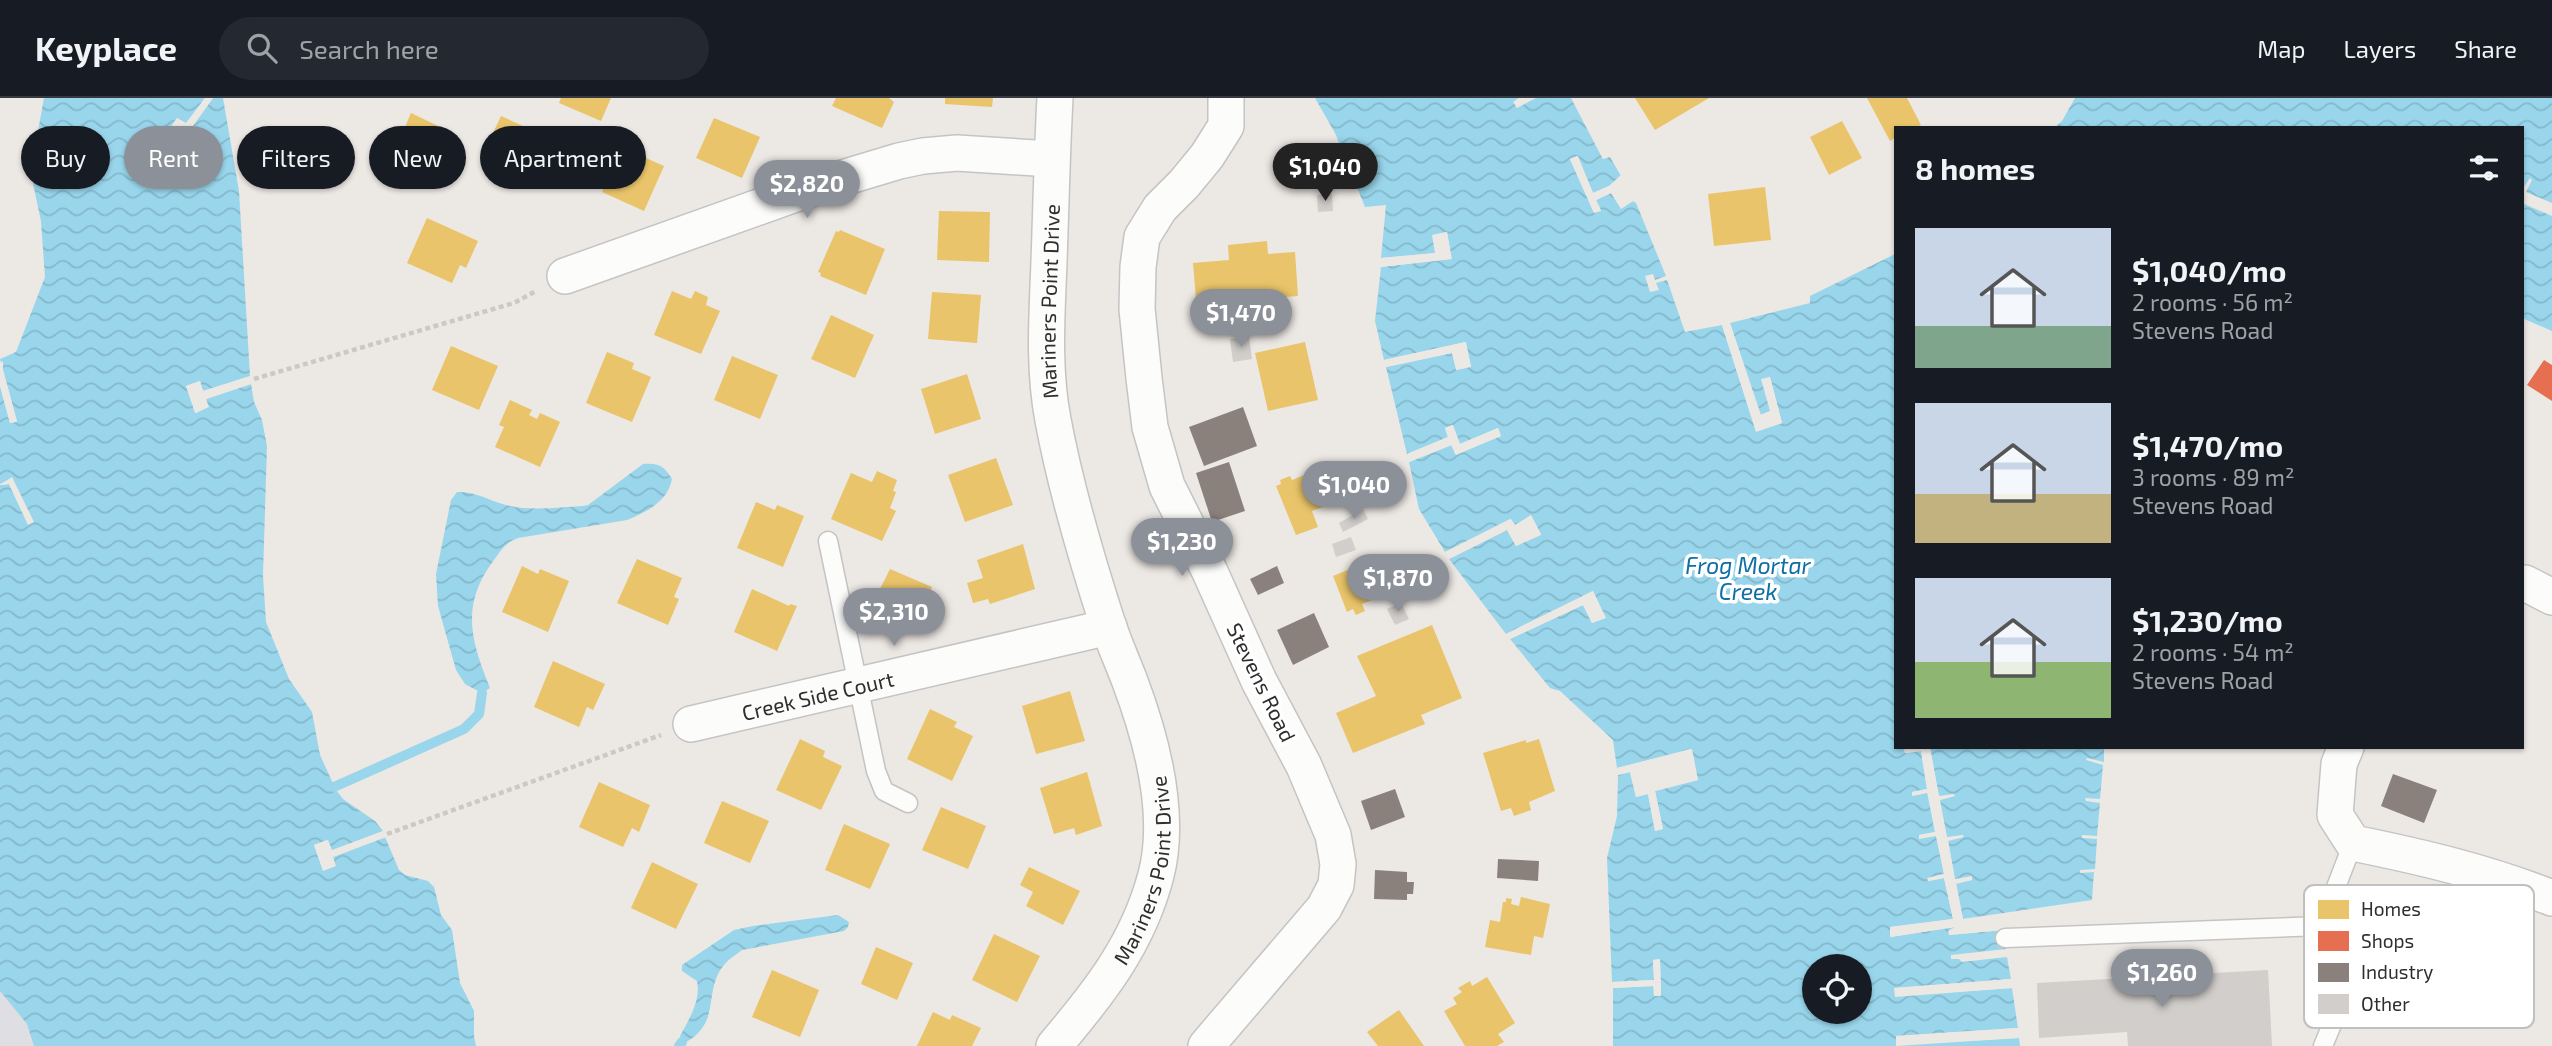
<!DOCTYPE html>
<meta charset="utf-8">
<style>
body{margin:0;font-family:"Exo 2",sans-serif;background:#242831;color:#f1f3f6;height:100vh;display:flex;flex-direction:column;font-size:26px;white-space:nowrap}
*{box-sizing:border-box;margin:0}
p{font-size:23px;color:#9ea1a6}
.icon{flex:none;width:38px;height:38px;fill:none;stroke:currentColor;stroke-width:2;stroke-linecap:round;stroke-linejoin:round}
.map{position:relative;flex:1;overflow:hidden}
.drawer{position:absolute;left:1894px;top:28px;width:630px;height:623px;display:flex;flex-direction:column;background:#171b24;border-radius:0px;box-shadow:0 2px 5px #0004}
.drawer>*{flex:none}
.top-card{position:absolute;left:21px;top:28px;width:665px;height:63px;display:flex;gap:14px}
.buttons{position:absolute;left:1802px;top:856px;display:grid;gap:14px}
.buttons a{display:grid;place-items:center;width:70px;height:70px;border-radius:50%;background:#171b24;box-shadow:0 2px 5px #0004;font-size:35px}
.price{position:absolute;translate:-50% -60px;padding:0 16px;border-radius:24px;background:#8c9099;color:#fff;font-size:23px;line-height:46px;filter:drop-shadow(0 2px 4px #0008)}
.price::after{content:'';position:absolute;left:50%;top:42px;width:21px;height:16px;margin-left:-10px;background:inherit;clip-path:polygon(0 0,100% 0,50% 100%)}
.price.current{background:#222;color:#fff}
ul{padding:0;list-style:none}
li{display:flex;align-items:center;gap:21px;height:175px;padding:0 21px}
li span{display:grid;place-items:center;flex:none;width:196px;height:140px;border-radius:0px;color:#555}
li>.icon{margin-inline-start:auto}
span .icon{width:84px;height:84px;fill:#fffc;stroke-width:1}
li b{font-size:30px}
h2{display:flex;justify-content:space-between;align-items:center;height:84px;padding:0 21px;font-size:30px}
.tag{padding:0 24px;border-radius:32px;background:#171b24;box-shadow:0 2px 5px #0004;font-size:24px;line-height:63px}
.tag.current{background:#8c9099;color:#fff}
header{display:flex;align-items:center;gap:42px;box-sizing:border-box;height:98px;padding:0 35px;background:#171b24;border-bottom:2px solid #363941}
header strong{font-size:33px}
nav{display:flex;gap:38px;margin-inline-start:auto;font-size:24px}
.search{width:490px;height:63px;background:#242831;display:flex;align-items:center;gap:18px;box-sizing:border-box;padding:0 24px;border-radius:38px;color:#9ea1a6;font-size:26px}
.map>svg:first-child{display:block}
.airport{fill:#dfdee2}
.water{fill:url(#water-waves);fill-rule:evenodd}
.pier{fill:#ece8e4}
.homes{fill:#e9c46a}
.shops{fill:#e76f51}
.industry{fill:#8a817c}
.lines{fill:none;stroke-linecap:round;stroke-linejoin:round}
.stream{stroke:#99d6ec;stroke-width:10}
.building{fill:#d1cecb}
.service-casing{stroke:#c5c4c5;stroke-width:21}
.minor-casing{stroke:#c5c4c5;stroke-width:38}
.path{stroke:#c9c9c8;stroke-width:4.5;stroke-dasharray:5 3.5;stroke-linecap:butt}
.service{stroke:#fcfcfb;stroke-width:18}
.minor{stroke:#fcfcfb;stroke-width:35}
.labels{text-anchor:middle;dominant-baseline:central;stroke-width:7;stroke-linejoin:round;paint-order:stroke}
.street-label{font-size:21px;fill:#2e2e2e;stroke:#fff}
.water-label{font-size:23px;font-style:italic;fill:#0d6fa3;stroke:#fff}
.key{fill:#fff;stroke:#c0c0c0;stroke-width:2}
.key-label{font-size:19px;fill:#2e2e2e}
</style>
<header>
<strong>Keyplace</strong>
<div class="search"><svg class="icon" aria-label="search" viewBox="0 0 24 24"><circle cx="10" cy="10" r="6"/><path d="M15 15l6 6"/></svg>Search here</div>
<nav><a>Map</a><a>Layers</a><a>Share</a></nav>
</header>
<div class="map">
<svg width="2552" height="948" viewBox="0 0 2552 948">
<defs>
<pattern id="water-waves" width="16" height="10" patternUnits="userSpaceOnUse" patternTransform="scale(1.75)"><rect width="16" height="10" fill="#99d6ec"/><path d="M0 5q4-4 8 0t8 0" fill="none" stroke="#84b8cb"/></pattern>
</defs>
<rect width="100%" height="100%" fill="#ece8e4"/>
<path class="airport" d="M0 824 53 948H0Z"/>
<g class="water">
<path d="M44 0H205L186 26 177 20 170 30 191 47 200 35 192 29 213 0H223L239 93 250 278 203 293 200 283 186 288 196 315 208 309 206 301 251 286 254 304 262 322 267 348 263 478 266 524 289 581 312 614 320 657 336 692 343 701 375 723 383 733 331 753 327 742 314 747 323 772 335 768 333 759 385 739 399 772 405 777 428 783 434 789 441 817 452 832 460 885 474 913V938L476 948H34L27 926 0 893V387L9 386 28 426 12 380 0 386V288L10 325 17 324 0 261 16 254 45 179 41 123 33 86 32 66Z"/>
<path d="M1315 0H1519L1513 4 1517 10 1536 0H1571L1603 61 1610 59 1621 78 1609 88 1593 95 1578 58 1570 61 1594 115 1601 112 1596 102 1611 95 1621 110 1633 103 1636 105 1666 178 1655 182 1653 176 1645 178 1650 194 1659 192 1656 185 1667 182 1685 234 1722 227 1756 333 1782 325 1770 279 1762 282 1771 313 1761 317 1730 225 1810 205V198L1895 156V649H1920L1904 652 1905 655 1921 653 1927 691 1912 694V697L1927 694 1935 734 1919 737V740L1936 737 1944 776 1928 780 1929 783 1944 780 1953 821 1890 829 1891 839 1955 829 1949 837 2004 832 2006 851 1951 857V861H1959L1962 864 2007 859 2011 881 1895 890V898L2012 890 2018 930 1896 938V947L2019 940 2020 948H1613V890L1654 888 1661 897 1660 861 1653 862 1654 882 1612 884 1607 760 1617 718 1618 677 1630 674 1636 699 1648 696 1655 733 1663 731 1655 693 1698 682 1691 651 1617 670 1613 642 1560 593 1550 590 1510 541 1583 507 1592 525 1605 520 1593 493 1506 536 1449 461 1507 432 1516 448 1541 437 1531 418 1515 427 1510 421 1445 454 1419 411 1409 364 1452 347 1455 356 1501 338 1498 330 1460 346 1453 327 1445 330 1448 339 1407 356 1386 269 1452 255 1457 272 1471 268 1465 244 1384 262 1375 223 1381 169 1451 161 1447 134 1433 137 1436 155 1381 160 1386 107 1365 109 1335 35ZM1815 868H1860V914H1815Z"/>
<path d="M2075 0H2552V105L2526 94 2532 82 2530 80 2522 92V30H2054L2062 23Z"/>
<path d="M2522 105 2552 118V233L2522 220Z"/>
<path d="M643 366C659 365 664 368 672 381 668 403 647 414 627 422L518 440C504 445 500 454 491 466 461 509 471 543 490 590L482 595 465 586 456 572 438 508 436 476 451 402 457 394C477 393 491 404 510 408 534 413 560 409 583 408L588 407Z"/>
<path d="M2104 649V664L2087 660 2086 662 2103 667 2100 701 2085 700 2086 703 2100 705 2097 738 2082 737V740L2097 741 2095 771 2080 772V775L2094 774 2092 802 1963 821 1956 785 1972 782V779L1955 782 1948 742 1963 739V737L1947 740 1939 702 1954 698V696L1939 699 1930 650Z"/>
<path d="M838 817 849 824 848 829 844 833 742 852C734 858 726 863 721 871 704 897 721 924 685 945L682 944 680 938C689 921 701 903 697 883L682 873V867L734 832 753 828Z"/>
</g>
<g class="pier">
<path d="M205 0H213L192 29 200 35 191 47 170 30 177 20 186 25Z"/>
<path d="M1581 12 1605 57 1613 56 1624 77 1611 91 1614 93 1622 106 1633 99 1641 107 1633 103 1621 111 1611 95 1596 102 1601 113 1594 115 1570 61 1577 58 1593 95 1609 88 1621 77 1610 58 1603 61 1578 13Z"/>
<path d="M1447 134 1452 161 1381 169V165L1448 158 1444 138 1437 140 1439 155 1437 159 1381 164V160L1435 155 1432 137Z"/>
<path d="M1730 225 1760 317 1770 313 1761 281 1770 279 1782 325 1756 334 1722 227 1726 226 1758 329 1778 323 1768 283 1766 284 1774 314 1762 321 1757 319 1727 226Z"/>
<path d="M1466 244 1471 269 1456 272 1452 255 1386 269 1385 266 1452 252 1456 254 1459 268 1467 266 1463 248 1385 265 1384 262Z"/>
<path d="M3 263V272L17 323 10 325 0 288V284L3 286 0 275V265Z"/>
<path d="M254 277 252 281 204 296 200 295 198 288 191 290 198 310 204 308 202 301 204 298 250 282 254 285 206 301 209 309 195 315 186 288 200 283 203 293Z"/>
<path d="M1452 327 1460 346 1498 330 1501 338 1456 357 1451 347 1409 364 1408 361 1451 344 1454 345 1458 352 1497 336 1459 349 1450 332V342L1407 359V356L1448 339 1445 330Z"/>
<path d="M12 379 34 424 28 427 9 386 0 387Z"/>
<path d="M1531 417 1541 436 1516 448 1507 432 1449 461 1447 458 1507 428 1510 430 1517 443 1536 435 1530 422 1515 430 1510 425 1447 457 1445 454 1511 421 1515 427Z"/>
<path d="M1593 493 1606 520 1592 525 1583 507 1510 541 1508 539 1583 503 1586 505 1594 520 1601 518 1591 498 1508 538 1506 536Z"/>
<path d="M1923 649 1956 822 1953 824 1893 832 1894 835 1955 826 1958 828 1959 833 2003 828 2004 832 1949 837 1948 833 1955 829 1890 839V829L1953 821 1944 780 1928 783 1927 780 1944 776 1936 738 1919 741V737L1935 734 1928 695 1912 698V694L1927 691 1921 653 1905 655 1904 651Z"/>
<path d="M1926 649H1947L1930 650 1939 698 1954 696 1955 698 1940 702 1947 739 1963 737 1964 739 1948 743 1955 781 1972 778V782L1956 786 1963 821 2002 817V820L1963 824 1959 822Z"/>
<path d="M1692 651 1698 682 1655 693 1663 731 1655 733 1648 696 1636 699 1630 674 1618 677V674L1632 671 1638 695 1651 694 1658 729 1652 692 1694 679 1689 655 1617 673V670Z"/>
<path d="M386 732 385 736 389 738 333 759 336 768 323 773 314 747 328 742 332 752Z"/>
<path d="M1660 861 1661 898H1654L1653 888 1613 890 1612 884 1654 882 1653 862Z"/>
<path d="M2011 881V884L1898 893V895L2011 886 2012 890 1895 899 1894 890Z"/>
<path d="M2018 930V934L1899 941 1900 944 2019 937V940L1896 948V938Z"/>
</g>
<g class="homes">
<path d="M561 0H611L601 23 559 5Z"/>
<path d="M836 0H889L894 4 882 30 832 8Z"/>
<path d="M945 0H993L992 9 945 6Z"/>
<path d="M1635 0H1709L1655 32Z"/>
<path d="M1867 0H1907L1921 27 1915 30H1895V40L1890 43Z"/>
<path d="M411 15 455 36 437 77 393 57Z"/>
<path d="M501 18 547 39 527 84 480 63Z"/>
<path d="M714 20 760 39 742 80 696 60Z"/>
<path d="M1842 23 1862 60 1829 77 1810 39Z"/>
<path d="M621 49 664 68 644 113 602 94Z"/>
<path d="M1765 89 1771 142 1714 148 1708 96Z"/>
<path d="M939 113 990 114 989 164 937 162Z"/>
<path d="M427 120 478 143 466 170 460 167 452 185 407 165Z"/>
<path d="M840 132 885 151 866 197 820 178 821 175 818 174 836 133 839 134Z"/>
<path d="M1267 143 1268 156 1295 154 1298 198 1250 202V197L1196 201 1193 165 1229 162 1228 147Z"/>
<path d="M672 193 691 201 695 193 708 199 706 207 720 213 701 256 654 237Z"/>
<path d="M932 194 981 197 977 245 928 241Z"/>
<path d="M831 217 874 237 855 280 811 261Z"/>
<path d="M1305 244 1318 302 1268 313 1255 255Z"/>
<path d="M451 248 498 268 479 312 432 292Z"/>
<path d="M607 254 634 265 632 271 651 279 632 324 586 305Z"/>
<path d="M732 258 778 277 760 321 714 302Z"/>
<path d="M967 276 981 321 935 336 921 291Z"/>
<path d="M510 302 532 312 529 317 537 321 540 315 560 324 540 369 495 349 504 329 499 327Z"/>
<path d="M996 360 1013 407 965 424 948 377Z"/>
<path d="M1338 363 1352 398 1312 413 1318 429 1296 437 1276 388 1281 386 1280 382 1290 378 1292 382Z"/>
<path d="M877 373 897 382 893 393 896 394 890 410 896 413 882 443 831 421 851 375 872 384Z"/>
<path d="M756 404 775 412 777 407 804 418 783 469 737 450Z"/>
<path d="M1023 446 1035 491 990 506 988 501 973 505 967 485 983 480 977 462Z"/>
<path d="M1379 459 1382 467 1390 464 1401 490 1362 506 1365 513 1356 517 1353 511 1347 514 1333 478Z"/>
<path d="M637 461 682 480 674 499 679 501 668 527 617 505Z"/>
<path d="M522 468 538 476 540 471 569 483 548 534 502 514Z"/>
<path d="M890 471 932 489 913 534 868 515Z"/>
<path d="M752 491 789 508 790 506 797 508 777 553 734 534Z"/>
<path d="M1432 527 1462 600 1421 617 1425 626 1353 655 1336 615 1376 598 1357 558Z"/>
<path d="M553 563 605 586 593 612 587 609 579 629 534 609Z"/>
<path d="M1070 593 1085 643 1036 656 1022 608Z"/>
<path d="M930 611 957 624 954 629 973 638 952 683 907 661Z"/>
<path d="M800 641 825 653 823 659 842 668 821 712 776 692Z"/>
<path d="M1539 641 1555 693 1529 704 1531 712 1514 718 1511 710 1501 713 1483 655 1526 642V645Z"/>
<path d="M1087 674 1102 728 1076 737 1074 730 1054 736 1040 690Z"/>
<path d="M599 684 650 707 639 734 632 730 623 749 579 729Z"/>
<path d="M722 703 769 723 750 765 704 745Z"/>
<path d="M941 709 986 728 968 771 922 752Z"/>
<path d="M844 726 890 746 870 791 825 772Z"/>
<path d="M652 764 698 786 676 831 631 810Z"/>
<path d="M1029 769 1080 793 1063 827 1026 808 1033 794 1020 787Z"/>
<path d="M1521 799 1550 806 1543 840 1534 838 1531 857 1485 849 1490 822 1500 824 1503 804H1506V800L1512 801 1511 806 1519 808Z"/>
<path d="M994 836 1040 858 1017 904 972 882Z"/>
<path d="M876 849 913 865 897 902 861 886Z"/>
<path d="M772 872 819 892 800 939 752 919Z"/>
<path d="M1487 879 1515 925 1498 936 1504 944 1497 948H1465L1444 913 1457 906 1453 900 1462 894 1458 890 1470 883 1472 888Z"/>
<path d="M1399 912 1424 948H1378L1367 934Z"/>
<path d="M933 914 950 922 952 917 981 930 972 948H917Z"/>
</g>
<path class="shops" d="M2544 262 2552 267V303L2527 287Z"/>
<g class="industry">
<path d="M1243 309 1257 348 1204 368 1189 329Z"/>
<path d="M1229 364 1245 413 1212 424 1196 375Z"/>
<path d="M1277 468 1284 485 1258 497 1250 481Z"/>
<path d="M1314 515 1329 549 1293 567 1277 532Z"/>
<path d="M2393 676 2437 692 2424 725 2381 708Z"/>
<path d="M1395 691 1405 719 1371 732 1361 703Z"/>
<path d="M1498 761 1539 763 1538 783 1497 780Z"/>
<path d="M1375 772 1407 774V784H1414L1413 796H1407V802L1374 801Z"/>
</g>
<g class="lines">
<g class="stream">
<path d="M334 689 464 631 479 616 482 595"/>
<path d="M679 948 682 944"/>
</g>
</g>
<g class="building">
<path d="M1332 96 1333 113 1318 114 1317 97Z"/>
<path d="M1249 239 1252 261 1233 264 1230 241Z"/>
<path d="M1363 411 1368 421 1343 434 1339 425Z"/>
<path d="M1351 439 1356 452 1336 459 1332 446Z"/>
<path d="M1401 505 1409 521 1395 527 1387 511Z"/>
<path d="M2268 872 2272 948H2128L2127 934 2039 940 2037 885Z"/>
</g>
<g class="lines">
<defs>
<g id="service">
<path d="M828 443 876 673 884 693 908 705"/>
<path d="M2005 840 2321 828"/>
<path d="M2323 948 2333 924 2321 828 2353 745"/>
</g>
<g id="minor">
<path d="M565 178 826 85 899 63 923 58 957 55 1051 61"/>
<path d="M2522 485H2525L2552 499"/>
<path id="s1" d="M691 626 1109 529"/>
<path d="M2346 649 2339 666 2335 717 2353 745C2422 759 2486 774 2552 800"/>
<path id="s2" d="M1054 948C1099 895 1138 846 1156 777 1172 715 1151 639 1129 581 1122 563 1114 545 1108 527 1086 459 1066 392 1053 322 1043 270 1047 217 1049 164 1051 109 1052 55 1055 0"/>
<path d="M1206 948 1324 810 1336 787 1338 766 1333 737 1304 668 1259 583 1210 474 1167 388 1150 329 1144 280 1137 211 1138 169 1142 139 1160 110 1184 86 1207 58 1226 28V0"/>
</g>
</defs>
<use href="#service" class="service-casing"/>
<use href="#minor" class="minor-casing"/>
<g class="path">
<path d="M254 281 514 205 536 193"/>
<path d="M387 736 661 637"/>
</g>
<use href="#service" class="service"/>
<use href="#minor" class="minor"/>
</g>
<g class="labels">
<g class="street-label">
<text stroke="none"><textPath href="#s2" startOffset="791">Mariners Point Drive</textPath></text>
<text transform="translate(1262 584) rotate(64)">Stevens Road</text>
<text stroke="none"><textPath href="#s1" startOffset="130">Creek Side Court</textPath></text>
<text stroke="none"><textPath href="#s2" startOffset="203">Mariners Point Drive</textPath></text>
</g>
<g class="water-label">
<text x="1748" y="467">Frog Mortar<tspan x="1748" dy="26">Creek</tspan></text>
</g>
</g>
<rect x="2304" y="787" width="230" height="143" rx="10" class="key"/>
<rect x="2318" y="802" width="31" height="19" fill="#e9c46a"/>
<rect x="2318" y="833" width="31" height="20" fill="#e76f51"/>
<rect x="2318" y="865" width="31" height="19" fill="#8a817c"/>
<rect x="2318" y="896" width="31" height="20" fill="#d1cecb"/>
<g class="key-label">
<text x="2361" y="818">Homes</text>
<text x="2361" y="850">Shops</text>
<text x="2361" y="881">Industry</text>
<text x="2361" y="913">Other</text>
</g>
</svg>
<div class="buttons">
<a><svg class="icon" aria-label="locate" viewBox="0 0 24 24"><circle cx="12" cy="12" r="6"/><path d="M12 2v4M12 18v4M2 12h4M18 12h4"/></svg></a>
</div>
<b class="price current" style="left:1325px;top:105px">$1,040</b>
<b class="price" style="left:807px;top:122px">$2,820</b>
<b class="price" style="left:1241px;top:251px">$1,470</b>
<b class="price" style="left:1354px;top:423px">$1,040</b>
<b class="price" style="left:1182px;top:480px">$1,230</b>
<b class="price" style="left:1398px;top:516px">$1,870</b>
<b class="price" style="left:894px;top:550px">$2,310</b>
<b class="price" style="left:2162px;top:911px">$1,260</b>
<div class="top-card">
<a class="tag">Buy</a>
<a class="tag current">Rent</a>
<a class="tag">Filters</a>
<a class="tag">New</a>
<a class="tag">Apartment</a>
</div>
<section class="drawer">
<h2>8 homes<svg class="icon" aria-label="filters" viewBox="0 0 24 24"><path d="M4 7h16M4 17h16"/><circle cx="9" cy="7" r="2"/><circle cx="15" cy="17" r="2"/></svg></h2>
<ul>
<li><span style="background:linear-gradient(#c9d6e8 70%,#7fa58c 0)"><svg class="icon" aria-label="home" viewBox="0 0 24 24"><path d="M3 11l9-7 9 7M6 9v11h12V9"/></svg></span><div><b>$1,040/mo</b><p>2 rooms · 56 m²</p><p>Stevens Road</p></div></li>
<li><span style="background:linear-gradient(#c9d6e8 65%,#c2b280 0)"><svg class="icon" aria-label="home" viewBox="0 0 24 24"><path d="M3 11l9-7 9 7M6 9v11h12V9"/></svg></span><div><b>$1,470/mo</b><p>3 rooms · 89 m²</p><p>Stevens Road</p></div></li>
<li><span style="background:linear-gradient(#c9d6e8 60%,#8fb573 0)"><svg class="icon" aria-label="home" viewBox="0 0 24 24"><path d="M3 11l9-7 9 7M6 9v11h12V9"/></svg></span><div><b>$1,230/mo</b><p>2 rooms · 54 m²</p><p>Stevens Road</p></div></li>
</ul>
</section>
</div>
